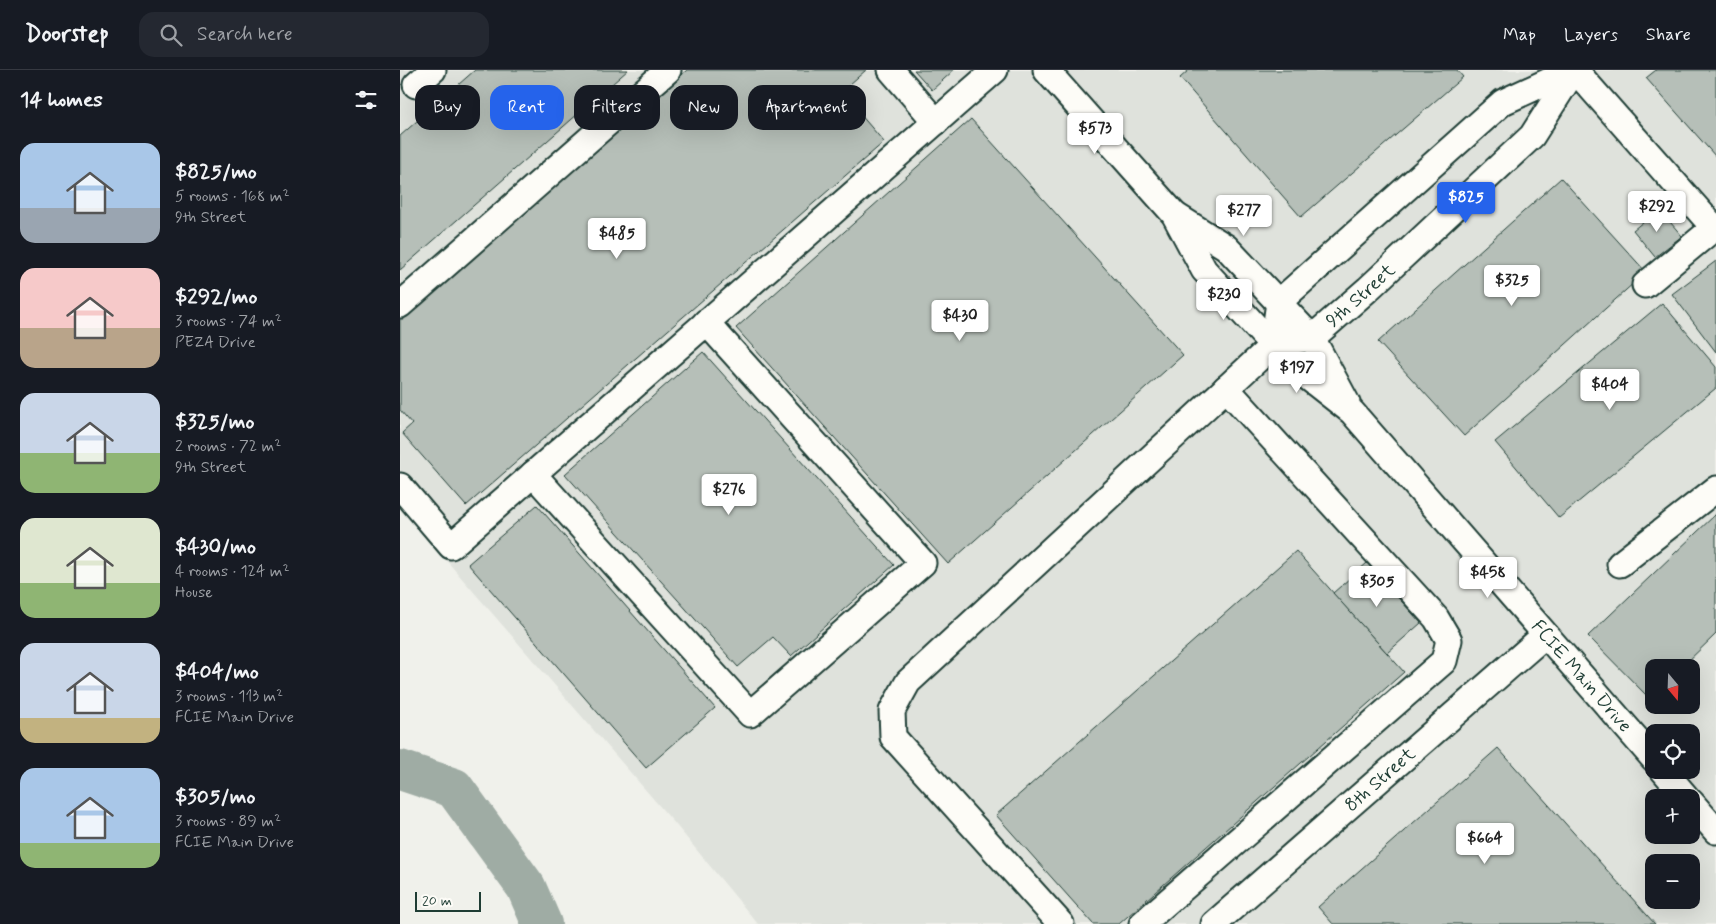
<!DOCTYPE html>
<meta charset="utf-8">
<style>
body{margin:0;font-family:Mynerve,sans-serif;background:#242831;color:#f1f3f6;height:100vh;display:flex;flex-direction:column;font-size:19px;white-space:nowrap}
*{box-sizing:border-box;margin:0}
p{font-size:16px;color:#9ea1a6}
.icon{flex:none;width:28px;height:28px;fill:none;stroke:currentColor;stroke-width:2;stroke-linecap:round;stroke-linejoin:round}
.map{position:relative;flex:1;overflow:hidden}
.drawer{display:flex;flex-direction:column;background:#171b24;width:400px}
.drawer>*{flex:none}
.top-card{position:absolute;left:15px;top:15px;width:475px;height:45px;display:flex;gap:10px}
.needle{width:32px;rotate:161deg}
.tools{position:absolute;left:1245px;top:589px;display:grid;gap:10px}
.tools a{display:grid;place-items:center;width:55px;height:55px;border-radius:10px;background:#171b24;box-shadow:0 5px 20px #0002;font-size:25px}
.scale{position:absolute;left:15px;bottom:12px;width:66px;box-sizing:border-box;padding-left:5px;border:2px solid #1f3d34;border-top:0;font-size:14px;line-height:18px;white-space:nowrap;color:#1f3d34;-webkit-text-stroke:4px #fdfcf7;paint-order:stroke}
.price{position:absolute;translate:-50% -42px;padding:0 11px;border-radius:5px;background:#fff;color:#222;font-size:16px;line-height:32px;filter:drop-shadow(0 1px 2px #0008)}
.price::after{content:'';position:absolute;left:50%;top:30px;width:15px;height:11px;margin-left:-8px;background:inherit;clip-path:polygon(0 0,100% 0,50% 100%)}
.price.active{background:#2563eb;color:#fff}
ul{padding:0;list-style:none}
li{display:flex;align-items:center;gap:15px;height:125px;padding:0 20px}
li span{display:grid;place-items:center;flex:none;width:140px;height:100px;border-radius:15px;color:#555}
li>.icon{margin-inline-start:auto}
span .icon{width:60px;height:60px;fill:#fffc;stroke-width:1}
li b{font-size:21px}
h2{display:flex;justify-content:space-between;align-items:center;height:60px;padding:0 20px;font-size:21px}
.tag{padding:0 18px;border-radius:15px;background:#171b24;box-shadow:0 5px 20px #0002;font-size:18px;line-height:45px}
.tag.active{background:#2563eb;color:#fff}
header{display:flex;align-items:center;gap:30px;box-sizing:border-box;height:70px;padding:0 25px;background:#171b24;border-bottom:1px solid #363941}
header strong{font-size:24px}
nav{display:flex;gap:28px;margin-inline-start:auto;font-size:18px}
.search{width:350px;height:45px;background:#242831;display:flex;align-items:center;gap:12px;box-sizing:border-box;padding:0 18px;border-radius:15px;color:#9ea1a6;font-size:19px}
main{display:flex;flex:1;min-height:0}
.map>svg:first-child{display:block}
.built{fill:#dfe2dc;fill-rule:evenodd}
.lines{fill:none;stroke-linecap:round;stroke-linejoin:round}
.river{stroke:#9faca4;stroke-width:40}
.building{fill:#b6bfb8;stroke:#1f3d34}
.minor-casing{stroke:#1f3d34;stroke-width:29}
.minor{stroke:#fdfcf7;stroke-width:25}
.labels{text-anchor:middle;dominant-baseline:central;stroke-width:4.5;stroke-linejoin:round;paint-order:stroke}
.street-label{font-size:19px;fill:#1f3d34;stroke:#fdfcf7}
</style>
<header>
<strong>Doorstep</strong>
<div class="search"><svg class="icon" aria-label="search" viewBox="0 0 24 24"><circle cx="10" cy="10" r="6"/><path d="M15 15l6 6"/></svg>Search here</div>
<nav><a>Map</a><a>Layers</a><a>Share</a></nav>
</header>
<main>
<section class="drawer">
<h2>14 homes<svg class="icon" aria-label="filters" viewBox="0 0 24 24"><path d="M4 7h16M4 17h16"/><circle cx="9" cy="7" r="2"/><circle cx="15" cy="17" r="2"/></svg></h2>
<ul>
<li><span style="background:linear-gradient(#a9c7e8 65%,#9aa5b1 0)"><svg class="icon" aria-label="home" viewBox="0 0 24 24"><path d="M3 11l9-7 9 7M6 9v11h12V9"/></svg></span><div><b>$825/mo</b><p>5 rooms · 168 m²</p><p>9th Street</p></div></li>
<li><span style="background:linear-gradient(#f6c9c9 60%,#b9a48a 0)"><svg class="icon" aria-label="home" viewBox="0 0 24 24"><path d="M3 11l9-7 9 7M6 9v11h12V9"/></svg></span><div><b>$292/mo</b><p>3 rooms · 74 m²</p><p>PEZA Drive</p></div></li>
<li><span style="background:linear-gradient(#c9d6e8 60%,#8fb573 0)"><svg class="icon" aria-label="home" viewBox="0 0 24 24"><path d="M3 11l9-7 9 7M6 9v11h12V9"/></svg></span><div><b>$325/mo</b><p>2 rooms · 72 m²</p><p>9th Street</p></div></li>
<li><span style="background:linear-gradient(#dfe7d0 65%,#8fb573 0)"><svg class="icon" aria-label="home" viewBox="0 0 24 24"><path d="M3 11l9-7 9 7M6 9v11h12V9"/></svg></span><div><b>$430/mo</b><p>4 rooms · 124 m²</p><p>House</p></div></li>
<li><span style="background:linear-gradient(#c9d6e8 75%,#c2b280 0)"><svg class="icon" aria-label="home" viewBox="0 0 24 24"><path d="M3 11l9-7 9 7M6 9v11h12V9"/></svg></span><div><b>$404/mo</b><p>3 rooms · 113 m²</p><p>FCIE Main Drive</p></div></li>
<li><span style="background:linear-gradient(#a9c7e8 75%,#8fb573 0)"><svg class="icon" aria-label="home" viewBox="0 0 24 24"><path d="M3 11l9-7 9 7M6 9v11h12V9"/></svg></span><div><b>$305/mo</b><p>3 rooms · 89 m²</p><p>FCIE Main Drive</p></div></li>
</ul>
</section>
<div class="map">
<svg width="1316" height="854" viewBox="0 0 1316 854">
<rect width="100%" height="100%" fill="#f0f1eb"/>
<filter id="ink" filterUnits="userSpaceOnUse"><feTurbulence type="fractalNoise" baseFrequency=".02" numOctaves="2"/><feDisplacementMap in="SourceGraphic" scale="10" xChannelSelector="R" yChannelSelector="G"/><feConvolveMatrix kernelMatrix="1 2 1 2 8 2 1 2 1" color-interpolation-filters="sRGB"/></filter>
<g filter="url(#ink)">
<path class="built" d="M0 0H1316V854H358L276 755 0 437ZM1254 598H1291V635H1254ZM1254 662H1291V700H1254ZM1254 728H1291V765H1254ZM1254 792H1291V830H1254Z"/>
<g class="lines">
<path class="river" d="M0 700 54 718 126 817 142 854"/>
</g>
<g class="building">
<path d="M75 0H228L0 200V66Z"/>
<path d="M287 0H466L441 22 484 72 66 436 2 363 12 354 0 340V249Z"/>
<path d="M514 0H554L532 20Z"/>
<path d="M789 0H1057L1063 7 901 147 780 8Z"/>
<path d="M1256 0H1316V87L1246 8Z"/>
<path d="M571 49 783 285 548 494 336 258Z"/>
<path d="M1161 108 1246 202 1064 366 978 272Z"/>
<path d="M1259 139 1282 166 1255 187 1233 160Z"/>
<path d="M1316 191V282L1272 224Z"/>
<path d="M1262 233 1316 297V318L1159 448 1095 372Z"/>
<path d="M303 282 494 495 391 586 373 567 338 597 165 404Z"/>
<path d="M137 435 315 638 246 698 68 494Z"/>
<path d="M1316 444V564L1281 598H1254V623L1249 628 1188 566Z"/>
<path d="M896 481 1004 602 719 854H693L596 745Z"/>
<path d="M967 493 1021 553 987 583 933 523Z"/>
<path d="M1098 678 1255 854H933L918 837Z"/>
</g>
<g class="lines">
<defs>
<g id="minor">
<path d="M491 0 536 52"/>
<path id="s1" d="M646 0 774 144 804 200 887 291 952 342 1254 689"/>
<path d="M1175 0 1316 160"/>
<path d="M16 15 33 0"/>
<path d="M775 145 826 177 912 268 947 333"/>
<path d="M1245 215 1314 158"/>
<path d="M0 235 268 0"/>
<path d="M873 275 879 232 1103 32 1173 0"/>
<path id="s2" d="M873 275 912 268 968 219 1132 66 1174 0"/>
<path d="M133 404 350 644 523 493 306 252"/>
<path d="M0 416 51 476 595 0"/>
<path d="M1220 494 1316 419"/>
<path d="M1263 700 1287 728"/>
<path d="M1291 732 1316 761"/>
<path d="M661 854 493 667 492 641 508 612 873 275"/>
<path d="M742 854 1044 591 1049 570 1036 548 826 318"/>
<path id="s3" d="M814 854 1145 565"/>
</g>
</defs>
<use href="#minor" class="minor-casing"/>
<use href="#minor" class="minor"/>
</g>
</g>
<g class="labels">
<g class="street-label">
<text stroke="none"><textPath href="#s2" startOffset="104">9th Street</textPath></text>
<text stroke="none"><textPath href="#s1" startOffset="812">FCIE Main Drive</textPath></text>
<text stroke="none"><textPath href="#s3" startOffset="220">8th Street</textPath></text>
</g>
</g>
</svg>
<div class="tools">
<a><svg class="needle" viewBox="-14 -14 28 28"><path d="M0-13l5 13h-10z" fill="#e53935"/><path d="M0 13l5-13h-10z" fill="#9ea1a6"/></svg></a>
<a><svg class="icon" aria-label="locate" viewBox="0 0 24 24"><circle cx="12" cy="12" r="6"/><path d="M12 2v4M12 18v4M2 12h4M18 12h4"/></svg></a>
<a>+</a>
<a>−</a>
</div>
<div class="scale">20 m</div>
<b class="price" style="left:695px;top:85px">$573</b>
<b class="price active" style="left:1066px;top:154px">$825</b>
<b class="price" style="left:1257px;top:163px">$292</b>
<b class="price" style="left:844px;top:167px">$277</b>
<b class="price" style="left:217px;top:190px">$485</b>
<b class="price" style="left:1112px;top:237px">$325</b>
<b class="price" style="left:824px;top:251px">$230</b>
<b class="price" style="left:560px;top:272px">$430</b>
<b class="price" style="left:897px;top:324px">$197</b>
<b class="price" style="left:1210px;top:341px">$404</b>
<b class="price" style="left:329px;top:446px">$276</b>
<b class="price" style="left:1088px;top:529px">$458</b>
<b class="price" style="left:977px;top:538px">$305</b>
<b class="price" style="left:1085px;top:795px">$664</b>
<div class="top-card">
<a class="tag">Buy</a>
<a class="tag active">Rent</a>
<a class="tag">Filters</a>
<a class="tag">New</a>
<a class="tag">Apartment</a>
</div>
</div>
</main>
